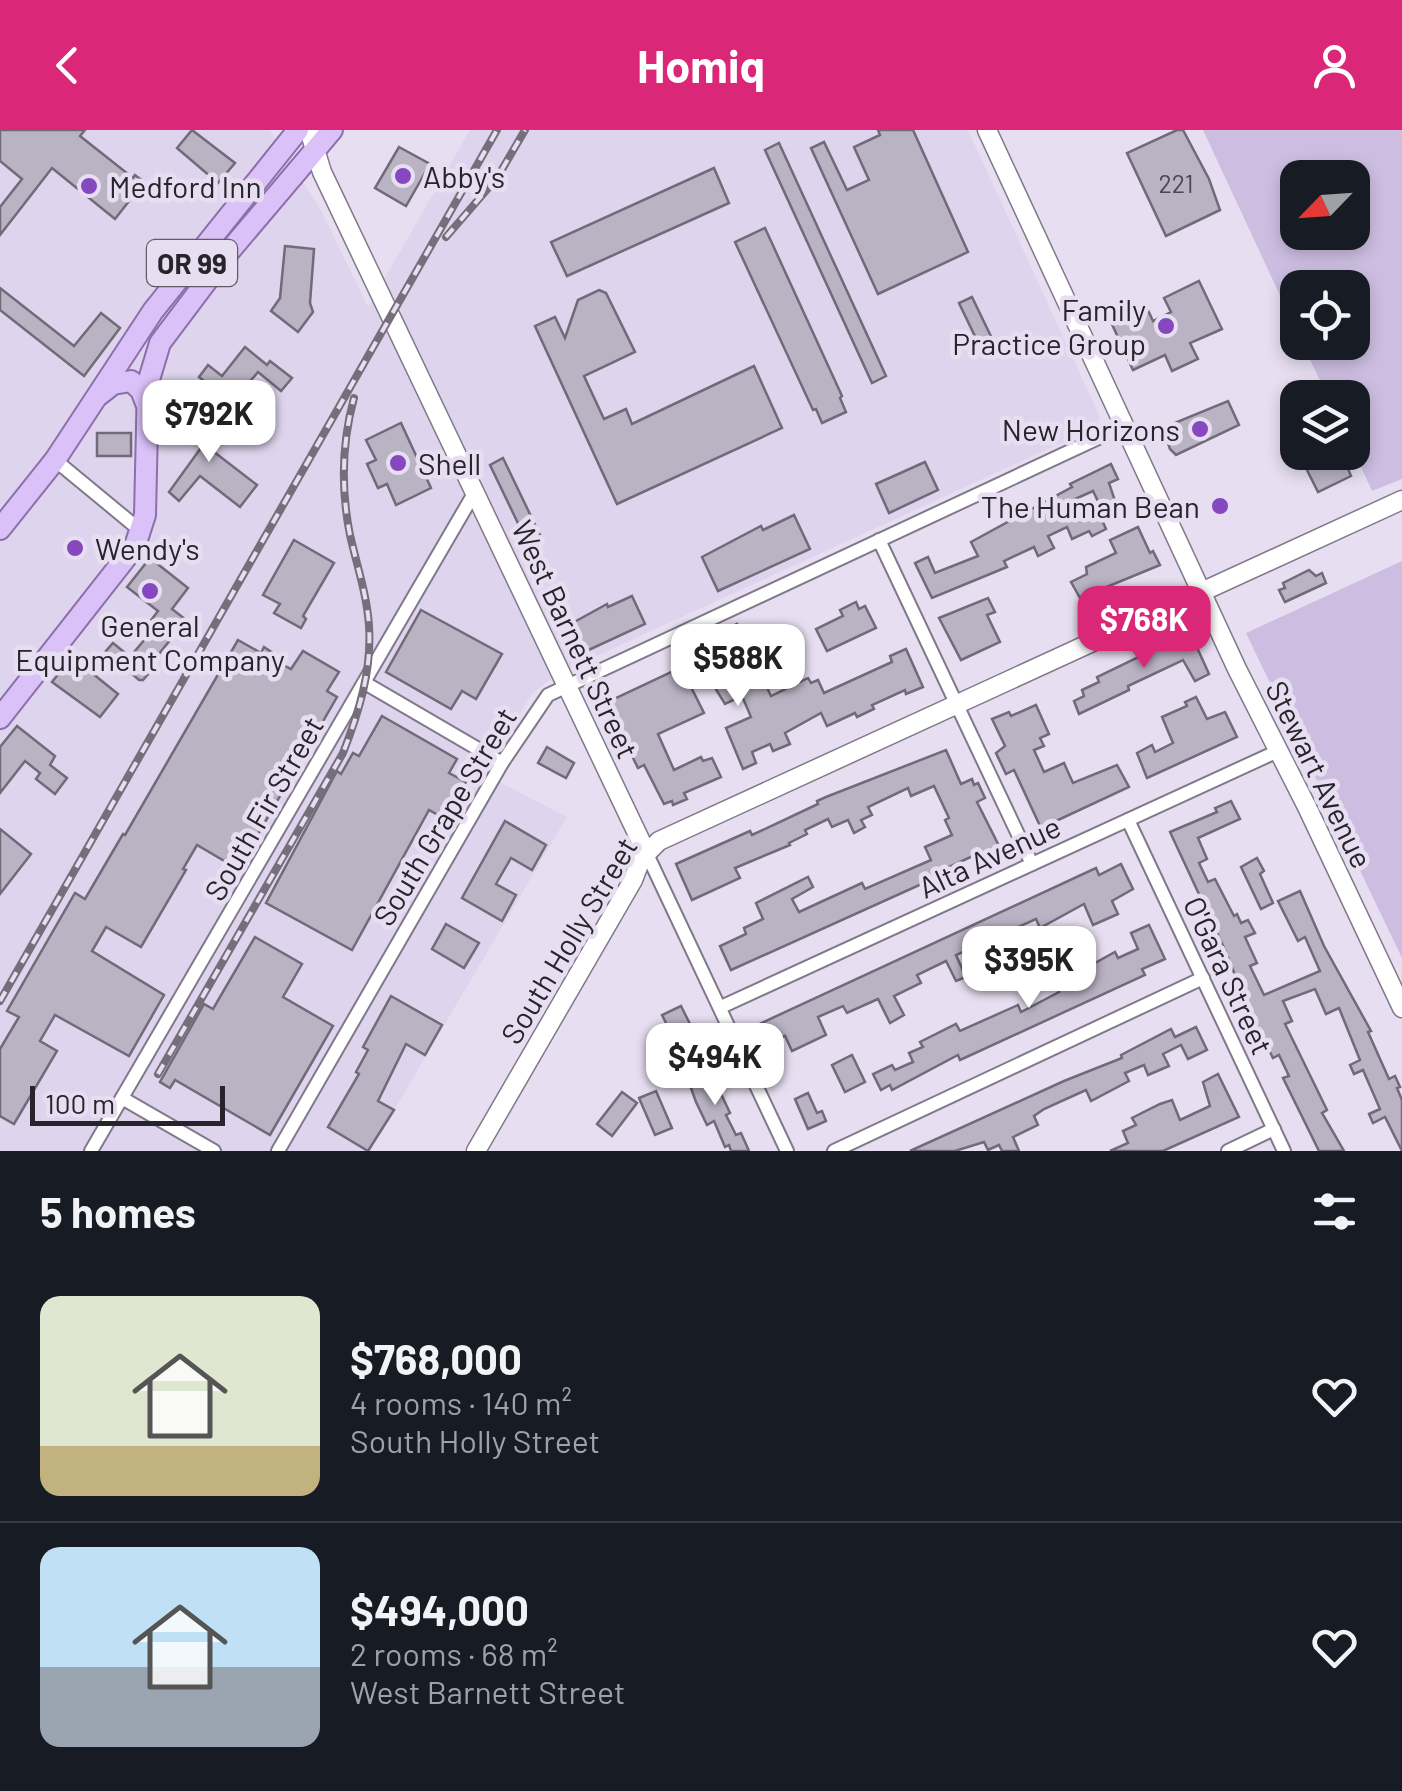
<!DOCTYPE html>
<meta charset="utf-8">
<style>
body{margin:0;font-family:Barlow,sans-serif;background:#20242c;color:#f1f3f6;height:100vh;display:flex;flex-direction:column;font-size:38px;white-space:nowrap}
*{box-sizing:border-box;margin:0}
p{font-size:32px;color:#9ea1a6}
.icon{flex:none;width:55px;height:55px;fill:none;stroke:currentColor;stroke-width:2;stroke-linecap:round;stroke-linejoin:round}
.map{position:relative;height:1021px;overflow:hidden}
.details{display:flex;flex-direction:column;background:#171b24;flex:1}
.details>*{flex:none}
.needle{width:65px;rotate:245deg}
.controls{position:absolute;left:1280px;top:30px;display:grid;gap:20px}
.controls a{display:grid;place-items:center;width:90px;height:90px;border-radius:20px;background:#171b24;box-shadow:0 5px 15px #0003;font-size:50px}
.scale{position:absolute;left:30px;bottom:25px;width:195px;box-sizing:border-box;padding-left:10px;border:5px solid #27242b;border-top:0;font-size:28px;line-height:35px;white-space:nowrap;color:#27242b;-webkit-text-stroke:8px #e7dff1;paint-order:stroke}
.price{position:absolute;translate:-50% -85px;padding:0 22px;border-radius:20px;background:#fff;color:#222;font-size:32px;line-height:65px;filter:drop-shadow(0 2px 5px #0008)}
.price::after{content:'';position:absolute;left:50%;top:60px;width:30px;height:22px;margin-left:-15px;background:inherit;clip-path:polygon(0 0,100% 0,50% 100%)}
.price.current{background:#db2777;color:#fff}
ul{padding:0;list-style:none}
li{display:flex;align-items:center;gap:30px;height:250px;padding:0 40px}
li+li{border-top:2px solid #363941}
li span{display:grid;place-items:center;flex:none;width:280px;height:200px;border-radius:20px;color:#555}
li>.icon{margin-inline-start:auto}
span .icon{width:120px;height:120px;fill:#fffc;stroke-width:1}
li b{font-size:42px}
h2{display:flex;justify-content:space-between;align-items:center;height:120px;padding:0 40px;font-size:42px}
header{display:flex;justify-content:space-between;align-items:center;height:130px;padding:0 40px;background:#db2777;color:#fff;font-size:45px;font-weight:700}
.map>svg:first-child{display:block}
.built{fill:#dfd4ed}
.green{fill:#cdbee1;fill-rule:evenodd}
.building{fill:#bab3c4;stroke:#706a79;stroke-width:2.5}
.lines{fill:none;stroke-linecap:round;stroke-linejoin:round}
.street-casing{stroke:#807989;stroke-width:16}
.secondary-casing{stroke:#807989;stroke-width:21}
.primary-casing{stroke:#8c6fac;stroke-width:24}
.street{stroke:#fff;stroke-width:12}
.secondary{stroke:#fff;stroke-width:18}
.primary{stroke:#dac1f7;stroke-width:20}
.rail-casing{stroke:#746f7a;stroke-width:8}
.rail{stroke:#e7dff1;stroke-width:4;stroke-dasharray:11;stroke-linecap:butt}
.poi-dot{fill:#8548be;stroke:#e7dff1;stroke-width:4}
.labels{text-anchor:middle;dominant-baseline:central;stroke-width:9;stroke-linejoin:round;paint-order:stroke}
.number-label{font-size:25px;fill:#4c4851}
.shield{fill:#e7dff1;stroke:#615c66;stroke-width:2.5}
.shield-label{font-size:28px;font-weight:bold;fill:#27242b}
.poi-label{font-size:30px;fill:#27242b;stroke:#e7dff1;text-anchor:start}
.street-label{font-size:30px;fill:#27242b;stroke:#e7dff1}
</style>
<header><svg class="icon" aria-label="back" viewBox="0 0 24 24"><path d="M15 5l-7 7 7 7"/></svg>Homiq<svg class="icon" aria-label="person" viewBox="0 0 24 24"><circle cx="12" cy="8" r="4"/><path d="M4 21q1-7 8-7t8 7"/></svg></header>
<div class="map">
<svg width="1402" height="1021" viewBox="0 0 1402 1021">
<rect width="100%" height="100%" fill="#e7dff1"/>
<path class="built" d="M0 0H270L322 82 368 177 470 0H968L1100 287 1094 298 588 530 555 546 532 564 484 644 567 687 370 1021H0Z"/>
<g class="green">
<path d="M1203 0H1402V349L1372 361 1353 320 1352 268 1328 267 1302 213 1352 212V158H1298L1297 202ZM1298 48H1352V102H1298Z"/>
<path d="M1402 431V828L1246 503Z"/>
</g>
<g class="building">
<path d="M0 0H85L80 6 133 48 135 45 144 52 115 89 52 38 0 105V77L22 49 0 31Z"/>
<path d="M192 0 235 33 218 53 177 18Z"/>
<path d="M878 0H913L968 122 878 164 811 18 824 12 847 60 869 50 854 17 880 5Z"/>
<path d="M1177 0H1183L1209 49 1220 80 1166 106 1127 23Z"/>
<path d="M779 13 886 246 872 253 765 20Z"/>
<path d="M399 17 430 34 406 76 375 58Z"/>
<path d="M714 38 729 73 567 146 551 112Z"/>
<path d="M765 98 842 266 840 268 846 282 822 293 816 279 813 280 735 112Z"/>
<path d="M285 116 314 119 310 173 313 182 298 202 271 181 280 168Z"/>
<path d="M1199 151 1222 199 1190 213 1198 229 1172 241 1165 225 1133 240 1111 192 1146 176 1153 191 1171 182 1164 168Z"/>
<path d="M0 158 74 216 101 183 120 198 84 246 0 180Z"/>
<path d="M599 160 606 163 635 222 584 246 604 289 626 279 632 294 754 236 782 298 617 374 535 196 555 187 565 208 578 170Z"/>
<path d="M972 167 997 219 984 225 959 173Z"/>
<path d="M245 217 267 235 270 231 292 248 281 261 258 242 241 262 268 284 255 298 202 254 204 251 199 247 208 235 222 246Z"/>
<path d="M1228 271 1239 295 1176 325 1170 319 1164 301 1172 294Z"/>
<path d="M178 276 218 306 209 318 257 355 240 377 200 346 179 371 169 362 203 315 169 289Z"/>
<path d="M401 293 431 358 396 375 387 354 378 358 367 334 376 330 366 310Z"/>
<rect x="97" y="303" width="34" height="23"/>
<path d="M1298 322H1341L1351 346 1318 362Z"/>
<path d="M503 328 540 405 527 412 490 335Z"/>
<path d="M925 332 938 360 889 383 876 354Z"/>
<path d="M1111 334 1118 349 1109 353 1117 377 1114 382 1105 386 1093 361 1073 370 1082 391 1099 383 1106 399 1092 406 1089 401 1072 409 1067 397 1048 406 1054 418 1038 426 1034 417 1004 431 1007 437 932 468 915 433 928 427 935 443 978 426 971 412 1072 357 1070 354Z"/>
<path d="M794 385 810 419 718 461 702 427 761 396 763 400Z"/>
<path d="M1138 397 1150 423 1153 421 1160 435 1080 468 1071 452 1087 444 1086 437 1116 423 1110 410Z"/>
<path d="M294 410 334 433 303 486 306 489 301 498 274 483 280 474 263 465Z"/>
<path d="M150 428 188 458 172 479 185 489 179 499 146 540 149 543 143 550H139L106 521 113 513 130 527 155 497 149 493 158 481 127 457Z"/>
<path d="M1309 440 1316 446 1322 443 1326 453 1285 472 1279 460 1285 458 1283 453Z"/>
<path d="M632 466 645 494 580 524 567 496 607 474 608 477Z"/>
<path d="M988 468 995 482 987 485 1000 512 961 530 939 488Z"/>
<path d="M856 472 859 479 865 476 876 498 827 521 816 499 843 486 840 480Z"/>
<path d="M421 480 502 524 476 569 462 561 451 579 386 542Z"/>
<path d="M737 494 771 566 808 548 811 553 818 550 824 563 892 532 890 526 906 519 923 557 906 564 905 560 872 575 874 579 857 587 855 583 827 596 821 583 785 603 790 614 773 621 770 614 752 622 756 633 743 639 726 598 751 587 742 566 725 574 709 548 691 557 704 583 658 604 674 640 701 627 703 631 712 628 721 647 684 663 687 669 673 675 672 671 664 674 644 635 638 638 625 612 619 615 601 575 714 522 708 508Z"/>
<path d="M1190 502 1209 544 1195 551 1183 530 1128 556 1129 560 1079 584 1074 571 1084 566 1082 560 1099 552 1097 547Z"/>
<path d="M238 510 261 523 264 517 276 525 274 530 291 539 303 521 339 542 327 561 337 567 238 739 197 715 183 739 186 740 141 817 106 797 92 821 164 865 129 926 55 885 40 911 57 921 14 994 0 986V919L19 887 7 881 75 763 85 769 123 704 125 705Z"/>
<path d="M72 527 118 564 100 587 52 552Z"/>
<path d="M1196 567 1207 589 1225 582 1237 607 1147 648 1137 623 1152 615 1155 622 1173 613 1162 587 1187 576 1185 572Z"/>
<path d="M1036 575 1049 604 1040 608 1044 616 1034 620 1044 642 1064 633 1073 653 1117 635 1129 657 1041 698 1014 640 1006 644 996 623 1005 616 992 589 1009 582 1011 586Z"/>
<path d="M382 586 457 629 449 643 466 652 445 689 429 680 352 820 266 773 337 641 341 644 353 623 359 626Z"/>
<path d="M17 596 55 626 50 635 67 648 55 664 36 649 40 643 25 631 0 663V617Z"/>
<path d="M547 617 574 633 566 648 538 633Z"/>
<path d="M946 620 961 654 972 649 974 655 978 653 985 668 977 672 1000 718 977 729 975 725 934 744 935 748 731 840 720 816 746 804 744 798 763 789 756 773 808 747 813 757 792 769 799 782 862 753 865 759 931 730 925 717 952 705 945 690 949 688 934 656 911 666 908 658 868 677 872 685 861 690 865 697 854 703 848 690 832 697 828 689 805 700 807 704 789 713 790 715 735 738 740 748 692 770 676 734 750 701 752 705 818 674 817 671 826 667Z"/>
<path d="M1231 671 1240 689 1198 708 1207 729 1199 733 1208 752 1215 749 1234 786 1237 784 1241 793 1248 790 1255 803 1245 807 1257 833 1250 836 1264 865 1320 841 1305 807 1298 811 1278 771 1300 761 1324 816 1371 901 1368 902 1389 949 1395 946 1400 957 1397 958 1402 970V1021L1385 987 1373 993 1369 984 1380 979 1363 940 1354 944 1350 935 1360 930 1339 878 1326 884 1315 859 1283 871 1292 891 1285 894 1327 980 1322 983 1344 1021H1319L1283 948 1289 946 1279 925 1273 928 1251 885 1225 820 1170 702 1217 682 1215 678Z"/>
<path d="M505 691 546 715 532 740 511 728 496 754 516 765 502 791 462 768Z"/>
<path d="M0 699 31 724 0 764Z"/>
<path d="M1257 728 1264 741 1260 744 1273 773 1261 779 1241 737Z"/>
<path d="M1121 734 1133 759 1112 771 1118 784 1093 795 1084 774 1040 798 1036 789 956 825 966 847 956 851 946 831 917 845 921 853 894 866 904 885 890 893 878 869 847 883 843 876 818 887 826 905 792 921 785 906 764 915 755 896 1096 738 1099 745Z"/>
<path d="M446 794 479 813 464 838 432 819Z"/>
<path d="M1149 795 1165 829 1142 839 1145 845 960 930 958 925 892 960 890 955 881 960 873 944 892 935 895 940 913 932 909 923 923 917 920 912 956 894 960 901 1018 875 1021 882 1042 871 1059 862 1049 842 1060 837 1066 849 1115 822 1118 828 1138 819 1131 803Z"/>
<path d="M255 807 302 834 283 867 333 896 270 1005 175 950 170 958 160 952 204 874 213 879Z"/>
<path d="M391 866 442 895 425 925 406 914 378 971 394 980 368 1021 328 997 359 944 356 942 368 920 363 917Z"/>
<path d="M681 876 693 900 683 905 696 933 686 939 684 934 663 944 654 926 677 915 662 885Z"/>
<path d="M1196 897 1207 920 1188 929 1181 915 1163 924 1169 936 1148 945 1144 935 1125 943 1129 951 1091 971 1086 960 1044 979 1034 986 1038 995 1013 1007 1019 1021H1002L999 1015 988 1020 984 1012 955 1021H910L1064 951 1122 928 1121 925 1171 899 1175 907Z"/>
<path d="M852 925 865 952 845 962 832 935Z"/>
<path d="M707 934 730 983 726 985 736 1005 741 1003 749 1021H731L729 1015 725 1017 714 991 707 995 696 972 691 958 697 955 690 942Z"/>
<path d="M1218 944 1239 987 1163 1021H1110L1128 1013 1123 1001 1136 995 1132 988 1160 974 1172 970 1180 990 1210 976 1203 952Z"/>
<path d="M656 961 672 998 655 1005 639 968Z"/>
<path d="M622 962 637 973 612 1006 597 994Z"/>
<path d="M808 963 817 983 822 981 826 991 808 999 795 969Z"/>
</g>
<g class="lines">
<defs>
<g id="street">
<path d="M55 330 141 401"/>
<path d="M879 410 1032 734"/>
<path d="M365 553 502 633"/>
<path d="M1128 690 1284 1021"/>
<path d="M646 722 787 1021"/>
<path d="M721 877 1278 621"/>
<path d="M122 968 214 1021"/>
<path d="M91 1021 476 360"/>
<path d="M278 1021 502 633 548 565 1124 296"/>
<path d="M834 1021 1203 848"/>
<path d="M1228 1021 1274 999"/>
</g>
<g id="secondary">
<path d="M309 0 322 42 646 722"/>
<path d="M987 0 1237 539 1307 677 1402 878"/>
<path d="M476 1021 633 750 641 729 659 711 1402 370"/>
</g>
<g id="primary">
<path d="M99 265 113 254 131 251 141 260 146 273"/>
<path d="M0 399 55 330 153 181 298 0"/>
<path d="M0 588 135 416 145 385 148 253 160 213 227 124 332 0"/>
</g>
</defs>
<use href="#street" class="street-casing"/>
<use href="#secondary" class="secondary-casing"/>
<use href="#primary" class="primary-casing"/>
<use href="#street" class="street"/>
<use href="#secondary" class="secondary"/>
<use href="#primary" class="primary"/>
<defs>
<g id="rail">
<path d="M446 107 497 48 525 0"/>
<path d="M0 871 497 0"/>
<path d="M158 944 343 623C359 582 372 540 369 496 367 465 357 436 350 405 341 360 342 312 354 268"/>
</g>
</defs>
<use href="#rail" class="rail-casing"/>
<use href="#rail" class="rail"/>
</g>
<g class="poi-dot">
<circle cx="403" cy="46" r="10"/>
<circle cx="89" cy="56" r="10"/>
<circle cx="1166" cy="196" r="10"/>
<circle cx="1200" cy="299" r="10"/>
<circle cx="398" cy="333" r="10"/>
<circle cx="1220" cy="376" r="10"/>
<circle cx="75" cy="418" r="10"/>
<circle cx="150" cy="461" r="10"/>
</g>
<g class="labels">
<g class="number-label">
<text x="1176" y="53">221</text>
</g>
<rect class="shield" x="147" y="110" width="90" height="46" rx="8"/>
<g class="shield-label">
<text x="192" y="133">OR 99</text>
</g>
<g class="poi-label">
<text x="423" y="46">Abby's</text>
<text x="109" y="56">Medford Inn</text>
<text x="1146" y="179" text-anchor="end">Family<tspan x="1146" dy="34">Practice Group</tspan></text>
<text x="1180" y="299" text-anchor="end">New Horizons</text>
<text x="418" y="333">Shell</text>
<text x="1200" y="376" text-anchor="end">The Human Bean</text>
<text x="95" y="418">Wendy's</text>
<text x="150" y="495" text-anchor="middle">General<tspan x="150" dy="34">Equipment Company</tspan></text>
</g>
<g class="street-label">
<text transform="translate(576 509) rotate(65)">West Barnett Street</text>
<text transform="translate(1320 644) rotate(64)">Stewart Avenue</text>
<text transform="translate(263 678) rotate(-60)">South Fir Street</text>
<text transform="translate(444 686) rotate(-59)">South Grape Street</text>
<text transform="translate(989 726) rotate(-25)">Alta Avenue</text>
<text transform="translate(568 810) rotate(-59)">South Holly Street</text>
<text transform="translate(1229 845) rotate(65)">O'Gara Street</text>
</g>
</g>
</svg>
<div class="controls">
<a><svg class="needle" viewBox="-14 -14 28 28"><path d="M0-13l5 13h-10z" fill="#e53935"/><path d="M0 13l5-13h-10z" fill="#9ea1a6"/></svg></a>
<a><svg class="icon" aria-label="locate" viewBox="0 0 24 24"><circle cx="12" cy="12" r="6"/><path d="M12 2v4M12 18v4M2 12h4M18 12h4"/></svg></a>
<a><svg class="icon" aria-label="layers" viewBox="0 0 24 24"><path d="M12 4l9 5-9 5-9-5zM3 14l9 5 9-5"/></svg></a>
</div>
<div class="scale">100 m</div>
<b class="price" style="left:209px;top:335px">$792K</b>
<b class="price current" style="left:1144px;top:541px">$768K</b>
<b class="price" style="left:738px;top:579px">$588K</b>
<b class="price" style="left:1029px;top:881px">$395K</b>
<b class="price" style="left:715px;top:978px">$494K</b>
</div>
<section class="details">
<h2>5 homes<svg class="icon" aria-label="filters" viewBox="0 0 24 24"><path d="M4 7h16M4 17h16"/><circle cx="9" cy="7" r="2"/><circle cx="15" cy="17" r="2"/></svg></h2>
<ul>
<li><span style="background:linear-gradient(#dfe7d0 75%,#c2b280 0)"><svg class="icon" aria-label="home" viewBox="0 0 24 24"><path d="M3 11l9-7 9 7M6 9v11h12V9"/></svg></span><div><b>$768,000</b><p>4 rooms · 140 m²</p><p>South Holly Street</p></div><svg class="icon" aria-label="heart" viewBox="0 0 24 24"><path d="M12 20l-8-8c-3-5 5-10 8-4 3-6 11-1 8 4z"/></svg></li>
<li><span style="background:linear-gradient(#bfe0f5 60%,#9aa5b1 0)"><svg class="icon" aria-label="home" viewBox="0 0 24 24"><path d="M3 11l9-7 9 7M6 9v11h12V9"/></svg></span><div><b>$494,000</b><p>2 rooms · 68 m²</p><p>West Barnett Street</p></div><svg class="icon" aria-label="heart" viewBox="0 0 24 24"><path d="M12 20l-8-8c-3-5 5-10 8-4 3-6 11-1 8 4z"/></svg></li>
</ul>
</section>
